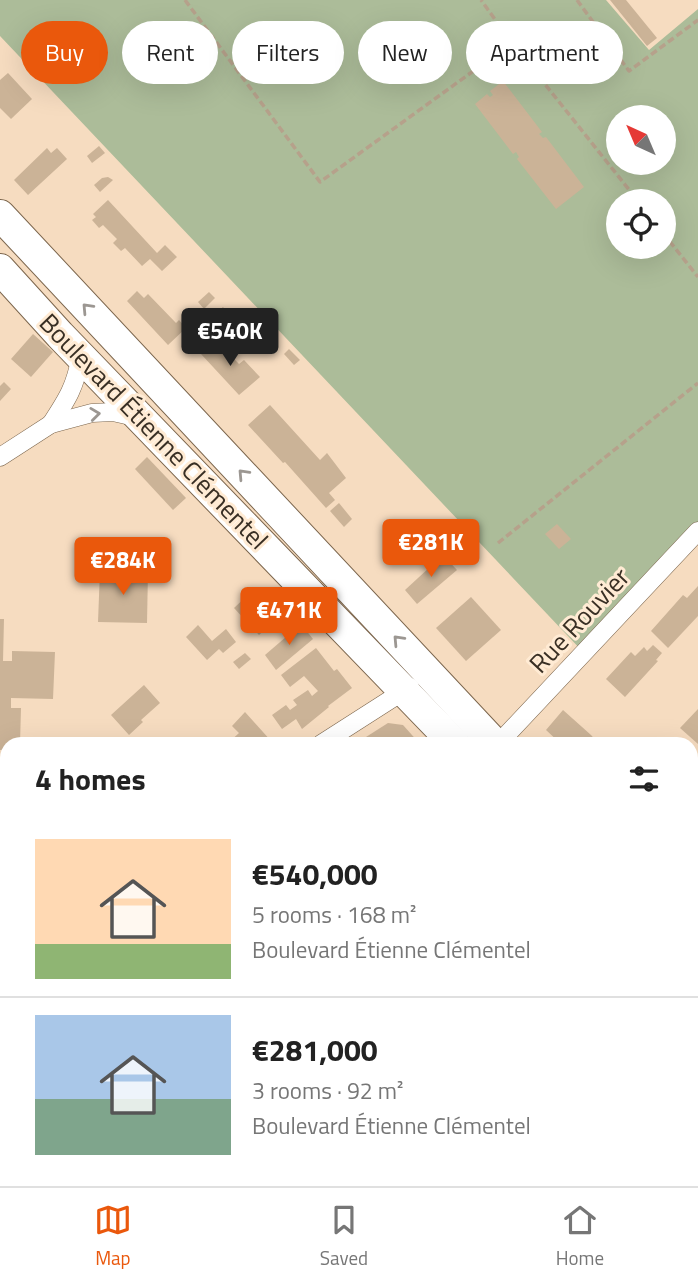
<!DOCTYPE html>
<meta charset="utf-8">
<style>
body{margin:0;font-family:"Titillium Web",sans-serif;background:#f2f2f2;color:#222;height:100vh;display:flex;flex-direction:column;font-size:26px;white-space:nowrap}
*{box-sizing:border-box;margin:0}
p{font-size:23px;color:#767676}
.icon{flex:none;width:38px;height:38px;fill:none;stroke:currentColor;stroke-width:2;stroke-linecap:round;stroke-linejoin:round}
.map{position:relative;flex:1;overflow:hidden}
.panel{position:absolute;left:0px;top:737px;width:698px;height:450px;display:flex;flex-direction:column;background:#fff;border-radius:21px 21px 0 0;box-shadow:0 7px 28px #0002}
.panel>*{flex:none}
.banner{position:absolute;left:21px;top:21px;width:656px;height:63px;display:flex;gap:14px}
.needle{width:46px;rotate:316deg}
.tools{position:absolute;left:606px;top:105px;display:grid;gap:14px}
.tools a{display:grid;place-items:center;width:70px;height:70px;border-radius:50%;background:#fff;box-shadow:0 7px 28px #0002;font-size:35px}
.price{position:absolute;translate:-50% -60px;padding:0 16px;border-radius:7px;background:#ea580c;color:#fff;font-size:23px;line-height:46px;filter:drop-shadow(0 2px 4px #0008)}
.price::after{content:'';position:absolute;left:50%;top:42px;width:21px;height:16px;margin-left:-10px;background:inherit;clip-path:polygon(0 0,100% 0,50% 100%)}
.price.current{background:#222;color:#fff}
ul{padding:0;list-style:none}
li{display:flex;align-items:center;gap:21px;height:175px;padding:0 35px}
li+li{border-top:2px solid #e0e0e0}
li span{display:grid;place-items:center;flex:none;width:196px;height:140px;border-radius:0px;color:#555}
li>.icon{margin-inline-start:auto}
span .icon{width:84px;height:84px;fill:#fffc;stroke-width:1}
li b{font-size:30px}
h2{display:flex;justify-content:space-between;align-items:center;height:84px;padding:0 35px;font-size:30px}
.chip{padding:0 24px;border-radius:32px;background:#fff;box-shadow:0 7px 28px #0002;font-size:24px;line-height:63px}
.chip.current{background:#ea580c;color:#fff}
.tab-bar{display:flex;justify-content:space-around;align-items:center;height:98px;border-top:2px solid #e0e0e0;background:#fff;font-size:19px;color:#767676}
.tab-bar a{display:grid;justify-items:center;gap:4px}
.tab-bar .current{color:#ea580c}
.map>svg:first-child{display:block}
.green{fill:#acbc99;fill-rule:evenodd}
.building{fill:#cbb397}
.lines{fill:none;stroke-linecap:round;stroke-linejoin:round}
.minor-casing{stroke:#7b654c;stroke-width:19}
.tertiary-casing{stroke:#7b654c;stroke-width:24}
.primary-casing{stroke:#7b654c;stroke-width:32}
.path{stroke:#b6a18b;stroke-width:3.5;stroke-dasharray:7 3.5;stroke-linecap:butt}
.minor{stroke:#fff;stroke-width:18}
.tertiary{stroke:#fff;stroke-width:23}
.primary{stroke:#fff;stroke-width:30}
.tram{stroke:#4e4336;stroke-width:2}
.oneway{stroke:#9c9792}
.labels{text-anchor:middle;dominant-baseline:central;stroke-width:6;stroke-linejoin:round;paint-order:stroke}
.street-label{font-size:26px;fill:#392f24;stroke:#ffebd4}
</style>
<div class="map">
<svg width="698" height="1186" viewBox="0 0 698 1186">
<rect width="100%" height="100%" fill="#f6dcc0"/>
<path class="green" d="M0 0H606L649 50 698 9V531L584 653 0 36ZM618 117H663V163H618ZM618 201H663V247H618Z"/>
<g class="building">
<path d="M610 0H626L657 38 647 46Z"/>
<path d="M8 73 32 99 11 119 0 108V80Z"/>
<path d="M503 81 542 132 539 134 543 138 546 137 584 187 556 209 517 159 519 157 516 152 513 154 475 104 487 94 490 97 493 95 490 91Z"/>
<path d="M99 146 105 153 92 163 87 156Z"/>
<path d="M47 148 51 153 57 148 67 159 28 195 14 180Z"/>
<path d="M108 177 113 180 100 192 94 185 102 178Z"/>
<path d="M108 200 157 253 165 245 177 257 162 271 150 259 142 266 125 248 121 251 113 243 117 239 103 225 99 228 92 220 96 217 93 214Z"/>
<path d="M137 291 144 298 148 294 176 323 179 320 186 328 168 345 127 301Z"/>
<path d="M209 292 215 298 204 309 198 302Z"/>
<path d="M223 307 232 317 218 330 209 320Z"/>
<path d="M33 334 53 352 31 377 11 359Z"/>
<path d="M216 340 239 364 244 360 260 377 239 395 201 354Z"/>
<path d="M289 349 300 360 294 365 284 354Z"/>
<path d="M4 382 11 389 0 401V386Z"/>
<path d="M270 405 320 460 327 453 346 478 329 493 335 500 326 508 285 462 283 463 248 425Z"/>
<path d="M147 457 186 498 173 510 135 469Z"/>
<path d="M339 503 352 519 344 527 330 511Z"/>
<path d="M557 524 571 539 559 549 545 534Z"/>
<path d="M443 555 457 570 417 604 405 590Z"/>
<path d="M100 570 148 571 147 623 98 622Z"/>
<path d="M698 586V616L668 648 651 631 683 595 687 598Z"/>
<path d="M252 591 277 619 259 635 234 608Z"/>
<path d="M471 597 501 630 466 661 436 628Z"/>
<path d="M0 619H4L3 661H12V651L55 652 53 699 11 698V708H21L20 744H7V750H0Z"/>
<path d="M301 624 313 639 276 670 265 655Z"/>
<path d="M198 625 212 641 226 629 236 642 223 653 219 649 207 660 186 637Z"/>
<path d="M653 645 662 653 656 660 658 661 625 697 606 679 631 652 635 656 644 647 647 651Z"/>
<path d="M316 648 334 671 337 669 352 688 328 706 329 707 302 729 296 719 282 729 272 715 286 705 290 710 297 705 293 700 308 690 312 696 318 691 304 676 290 687 281 675Z"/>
<path d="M245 653 251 659 239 669 233 662Z"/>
<path d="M144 685 160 703 141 720 143 722 129 735 111 715Z"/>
<path d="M698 709V744L680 728Z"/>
<path d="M563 710 591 735 599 744H569L567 742 566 744H561L546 730Z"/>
<path d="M245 712 272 742 270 744H227L239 733 232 726Z"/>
<path d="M388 723 403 725 420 744H355Z"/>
<path d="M691 856 698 862V890L691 884Z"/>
<rect x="0" y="873" width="7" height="62"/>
<path d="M691 1041 698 1049V1106L691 1112Z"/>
<path d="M378 1180H424L416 1186H371Z"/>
<path d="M523 1180H561L552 1186H529Z"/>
<path d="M596 1180H626L617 1186H587Z"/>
<path d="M641 1180H658L663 1186H633Z"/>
</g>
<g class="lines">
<defs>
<g id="minor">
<path d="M51 424C68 398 75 387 81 356"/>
<path d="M0 457 51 424 92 413 113 412 135 417"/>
<path d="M321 744 410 687"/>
<path d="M498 744 698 531"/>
<path d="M0 982 7 976"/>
<path d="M496 1180 502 1186"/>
<path d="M329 1186 337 1180"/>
</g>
<g id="tertiary">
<path d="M0 1029 7 1037"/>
<path d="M0 1050 7 1058"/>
<path d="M121 1180 127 1186"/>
</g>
<g id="primary">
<path d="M0 215 495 744"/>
<path d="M0 269 60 335 455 744"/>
<path d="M691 944 698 950"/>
<path d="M691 989 698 996"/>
</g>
</defs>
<use href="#minor" class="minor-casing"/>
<use href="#tertiary" class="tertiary-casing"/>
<use href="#primary" class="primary-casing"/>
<g class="path">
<path d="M185 0 320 182 512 43 481 0"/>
<path d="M577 0 629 71 698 20"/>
<path d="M513 44 638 201"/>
<path d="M663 233 698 277"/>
<path d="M498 543 698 383"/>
<path d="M163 1180 169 1186"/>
</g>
<use href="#minor" class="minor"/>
<use href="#tertiary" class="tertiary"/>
<use href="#primary" class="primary"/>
<g class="tram">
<path d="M0 1083 7 1091"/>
<path d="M78 1180 84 1186"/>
</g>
</g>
<defs><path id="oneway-chevron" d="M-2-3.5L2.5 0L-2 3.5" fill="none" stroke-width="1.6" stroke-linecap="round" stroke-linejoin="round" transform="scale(1.75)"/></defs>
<g class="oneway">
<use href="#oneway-chevron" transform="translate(87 308) rotate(-133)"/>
<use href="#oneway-chevron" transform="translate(95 414) rotate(-7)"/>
<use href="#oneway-chevron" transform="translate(243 474) rotate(-133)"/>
<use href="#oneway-chevron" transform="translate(398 640) rotate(-133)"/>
</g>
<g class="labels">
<g class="street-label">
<text transform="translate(154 431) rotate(46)">Boulevard Étienne Clémentel</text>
<text transform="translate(579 620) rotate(-47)">Rue Rouvier</text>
</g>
</g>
</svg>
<div class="tools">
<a><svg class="needle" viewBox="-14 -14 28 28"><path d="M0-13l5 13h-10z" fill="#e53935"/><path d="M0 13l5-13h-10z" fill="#767676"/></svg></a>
<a><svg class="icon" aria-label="locate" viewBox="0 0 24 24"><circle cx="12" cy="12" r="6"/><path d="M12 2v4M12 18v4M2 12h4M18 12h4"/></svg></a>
</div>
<b class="price current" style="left:230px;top:368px">€540K</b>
<b class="price" style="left:431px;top:579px">€281K</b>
<b class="price" style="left:123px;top:597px">€284K</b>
<b class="price" style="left:289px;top:647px">€471K</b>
<div class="banner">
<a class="chip current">Buy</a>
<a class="chip">Rent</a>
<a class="chip">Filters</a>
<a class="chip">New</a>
<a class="chip">Apartment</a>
</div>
<section class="panel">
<h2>4 homes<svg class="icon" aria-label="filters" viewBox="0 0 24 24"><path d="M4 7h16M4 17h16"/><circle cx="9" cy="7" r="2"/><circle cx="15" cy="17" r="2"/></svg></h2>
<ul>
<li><span style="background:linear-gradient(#ffd9b3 75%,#8fb573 0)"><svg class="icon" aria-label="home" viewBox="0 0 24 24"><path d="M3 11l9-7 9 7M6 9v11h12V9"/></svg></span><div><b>€540,000</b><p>5 rooms · 168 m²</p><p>Boulevard Étienne Clémentel</p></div></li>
<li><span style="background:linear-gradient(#a9c7e8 60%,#7fa58c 0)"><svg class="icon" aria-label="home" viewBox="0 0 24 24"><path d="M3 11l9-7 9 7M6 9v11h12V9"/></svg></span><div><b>€281,000</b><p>3 rooms · 92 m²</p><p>Boulevard Étienne Clémentel</p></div></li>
</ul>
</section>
</div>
<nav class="tab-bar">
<a class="current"><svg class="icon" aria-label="map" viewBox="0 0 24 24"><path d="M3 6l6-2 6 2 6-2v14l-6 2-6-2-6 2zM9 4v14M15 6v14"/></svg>Map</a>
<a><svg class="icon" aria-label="saved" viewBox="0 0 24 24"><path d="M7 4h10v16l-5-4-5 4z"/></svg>Saved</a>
<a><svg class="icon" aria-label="home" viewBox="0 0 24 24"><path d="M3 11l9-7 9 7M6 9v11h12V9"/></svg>Home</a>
</nav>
